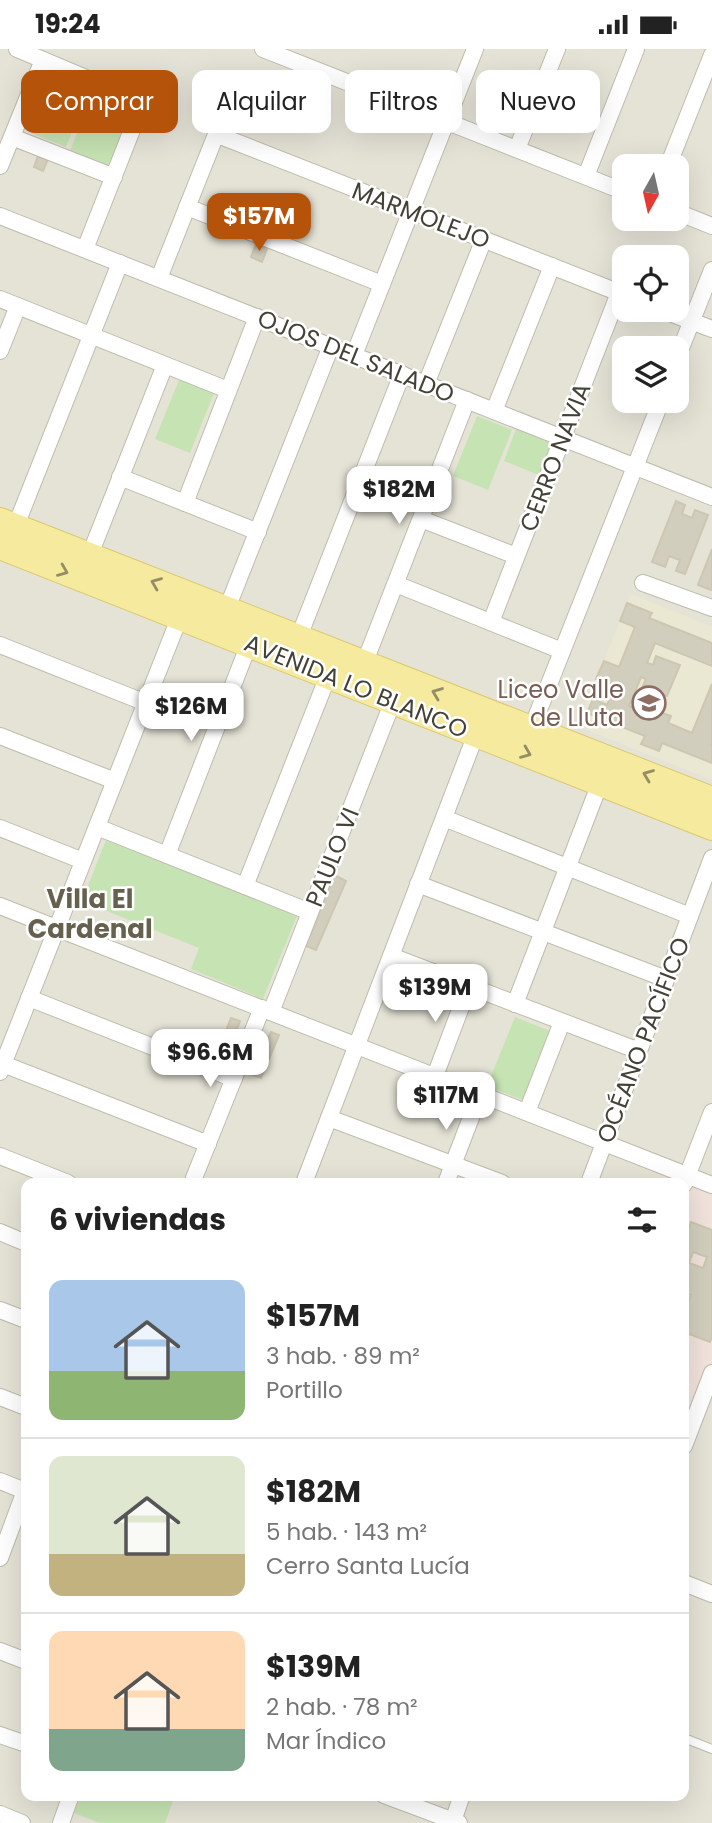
<!DOCTYPE html>
<html lang="es">
<meta charset="utf-8">
<style>
body{margin:0;font-family:Poppins,sans-serif;background:#f6f6f6;color:#222;height:100vh;display:flex;flex-direction:column;font-size:26px;white-space:nowrap}
*{box-sizing:border-box;margin:0}
p{font-size:23px;color:#767676}
.icon{flex:none;width:38px;height:38px;fill:none;stroke:currentColor;stroke-width:2;stroke-linecap:round;stroke-linejoin:round}
.map{position:relative;flex:1;overflow:hidden}
.drawer{position:absolute;left:21px;top:1129px;width:668px;height:623px;display:flex;flex-direction:column;background:#fff;border-radius:14px;box-shadow:0 7px 28px #0002}
.drawer>*{flex:none}
.banner{position:absolute;left:21px;top:21px;width:670px;height:63px;display:flex;gap:14px}
.needle{width:46px;rotate:188deg}
.tools{position:absolute;left:612px;top:105px;display:grid;gap:14px}
.tools a{display:grid;place-items:center;width:77px;height:77px;border-radius:14px;background:#fff;box-shadow:0 7px 28px #0002;font-size:35px}
.price{position:absolute;translate:-50% -60px;padding:0 16px;border-radius:14px;background:#fff;color:#222;font-size:23px;line-height:46px;filter:drop-shadow(0 2px 4px #0008)}
.price::after{content:'';position:absolute;left:50%;top:42px;width:21px;height:16px;margin-left:-10px;background:inherit;clip-path:polygon(0 0,100% 0,50% 100%)}
.price.selected{background:#b45309;color:#fff}
ul{padding:0;list-style:none}
li{display:flex;align-items:center;gap:21px;height:175px;padding:0 28px}
li+li{border-top:2px solid #e0e0e0}
li span{display:grid;place-items:center;flex:none;width:196px;height:140px;border-radius:14px;color:#555}
li>.icon{margin-inline-start:auto}
span .icon{width:84px;height:84px;fill:#fffc;stroke-width:1}
li b{font-size:30px}
h2{display:flex;justify-content:space-between;align-items:center;height:84px;padding:0 28px;font-size:30px}
.chip{padding:0 24px;border-radius:14px;background:#fff;box-shadow:0 7px 28px #0002;font-size:24px;line-height:63px}
.chip.selected{background:#b45309;color:#fff}
.status{display:flex;justify-content:space-between;align-items:center;height:49px;padding:0 35px;background:#fff;direction:ltr}
.status svg{height:19px;fill:currentColor}
.map>svg:first-child{display:block}
.residential{fill:#e5e3d6;fill-rule:evenodd}
.education{fill:#eae7d2}
.medical{fill:#f1e2db}
.green{fill:#c6e3b3}
.building{fill:#d2cebd;stroke:#cdc6b1;stroke-width:2;fill-rule:evenodd}
.lines{fill:none;stroke-linecap:round;stroke-linejoin:round}
.service-casing{stroke:#bfbcad;stroke-width:10}
.minor-casing{stroke:#bfbcad;stroke-width:18}
.primary-casing{stroke:#d9ca6e;stroke-width:28}
.service{stroke:#fff;stroke-width:8}
.minor{stroke:#fff;stroke-width:16}
.primary{stroke:#f5ea9d;stroke-width:26}
.oneway{stroke:#948d65}
.labels{text-anchor:middle;dominant-baseline:central;stroke-width:5;stroke-linejoin:round;paint-order:stroke}
.street-label{font-size:24px;fill:#444137;stroke:#fff}
.education-label{font-size:24px;fill:#785e54;stroke:#fff;text-anchor:end}
.neighbourhood-label{font-size:26px;font-weight:bold;fill:#66604f;stroke:#fff}
</style>
<div class="status"><b>19:24</b><svg viewBox="0 0 49 12"><path d="M0 12V9h3v3zM5 12V6h3v6zM10 12V3h3v9zM15 12V0h3v12zM26 1h20v11H26zM47 4h2v5h-2z"/></svg></div>
<div class="map">
<svg width="712" height="1774" viewBox="0 0 712 1774">
<rect width="100%" height="100%" fill="#f2f0e7"/>
<path class="residential" d="M0 0H712V1774H0ZM625 117H677V170H625ZM625 208H677V261H625ZM625 299H677V352H625ZM26 1134H684V1746H26Z"/>
<path class="education" d="M631 545 712 578V731L577 677Z"/>
<path class="medical" d="M695 1139 712 1146V1313L688 1379 684 1378V1157L689 1143Z"/>
<g class="green">
<path d="M55 24 90 38 66 98 31 84Z"/>
<path d="M96 37 138 54 112 121 69 104Z"/>
<path d="M179 331 214 344 190 404 155 390Z"/>
<path d="M477 367 512 381 488 441 453 427Z"/>
<path d="M516 380 553 395 541 427 504 412Z"/>
<path d="M106 791 297 867 263 950 191 920 199 899 82 852Z"/>
<path d="M515 968 550 982 523 1051 487 1037Z"/>
<path d="M81 1747V1746L175 1747 165 1774H100L74 1764Z"/>
</g>
<g class="building">
<path d="M38 107 48 110 43 122 34 118Z"/>
<path d="M256 195 267 200 262 213 251 208Z"/>
<path d="M676 452 685 456 682 465 692 469 695 461 708 466 685 525 676 522 680 511 669 507 665 518 652 513Z"/>
<path d="M712 500V539L711 541 698 536Z"/>
<path d="M627 554 652 564 649 569 712 594V617L655 594 647 614 653 616 656 607 680 616 667 647 643 637 646 630 641 628 629 657 655 668 657 662 671 667 668 674 692 684 712 635V693L711 696 712 697V714L662 694 659 702 641 695 645 687 587 664 593 650 607 656 614 637 596 630 604 612 619 618 635 578 620 572Z"/>
<path d="M334 826 346 832 316 901 304 896 311 885Z"/>
<path d="M231 969 240 972 226 1008 217 1005Z"/>
<path d="M271 983 279 986 261 1029 253 1026Z"/>
<path d="M691 1173 712 1181V1288L710 1293 684 1283V1256L687 1257 691 1246 684 1243V1190ZM693 1203 707 1208 703 1219 689 1214Z"/>
</g>
<g class="lines">
<defs>
<path id="service" d="M684 1689 712 1700"/>
<g id="minor">
<path d="M17 0 143 53 85 200"/>
<path d="M263 0 625 143"/>
<path d="M12 88 114 128"/>
<path d="M517 100 557 0"/>
<path d="M0 117 43 11"/>
<path d="M668 117 712 6"/>
<path d="M586 127 636 0"/>
<path d="M187 158 382 235"/>
<path d="M677 163 712 177"/>
<path d="M0 167 712 448"/>
<path d="M159 229 215 88 218 86 625 246"/>
<path d="M0 250 228 341"/>
<path d="M662 261 712 280"/>
<path d="M0 302 18 257"/>
<path d="M354 306 475 0"/>
<path d="M677 309 712 221"/>
<path d="M426 335 484 190"/>
<path d="M494 362 552 217"/>
<path d="M120 428 258 483"/>
<path d="M185 454 257 268"/>
<path d="M421 470 516 507"/>
<path d="M15 479 120 214"/>
<path d="M89 508 165 316"/>
<path d="M643 534 712 559"/>
<path d="M396 535 562 602"/>
<path d="M226 562 331 297"/>
<path d="M491 573 619 244"/>
<path d="M298 590 402 325"/>
<path d="M0 596 146 654"/>
<path d="M364 615 467 351"/>
<path d="M531 681 661 352"/>
<path d="M0 687 115 732"/>
<path d="M444 769 690 867"/>
<path d="M97 778 310 863"/>
<path d="M0 779 83 812"/>
<path d="M167 806 249 595"/>
<path d="M418 835 666 930"/>
<path d="M245 837 328 627"/>
<path d="M0 857 712 1136"/>
<path d="M391 907 639 1002"/>
<path d="M29 949 234 1030"/>
<path d="M515 955 600 734"/>
<path d="M271 963 393 652"/>
<path d="M3 1015 208 1095"/>
<path d="M0 1023 182 562"/>
<path d="M435 1027 469 937"/>
<path d="M527 1063 562 973"/>
<path d="M329 1069 502 1134"/>
<path d="M0 1107 68 1134"/>
<path d="M192 1134 262 959"/>
<path d="M304 1134 476 685"/>
<path d="M446 1134 480 1045"/>
<path d="M589 1134 712 809"/>
<path d="M684 1135 712 1063"/>
<path d="M0 1183 26 1194"/>
<path d="M0 1261 26 1271"/>
<path d="M0 1348 26 1358"/>
<path d="M684 1397 712 1324"/>
<path d="M0 1432 25 1442"/>
<path d="M0 1509 26 1439"/>
<path d="M684 1534 712 1545"/>
<path d="M0 1602 26 1612"/>
<path d="M0 1686 26 1695"/>
<path d="M384 1746 459 1774"/>
<path d="M0 1765 22 1774"/>
<path d="M453 1772 462 1746"/>
<path d="M61 1774 71 1746"/>
</g>
<g id="primary">
<path d="M0 472 712 751"/>
<path d="M0 497 712 778"/>
</g>
</defs>
<use href="#service" class="service-casing"/>
<use href="#minor" class="minor-casing"/>
<use href="#primary" class="primary-casing"/>
<use href="#service" class="service"/>
<use href="#minor" class="minor"/>
<use href="#primary" class="primary"/>
</g>
<defs><path id="oneway-chevron" d="M-2-3.5L2.5 0L-2 3.5" fill="none" stroke-width="1.6" stroke-linecap="round" stroke-linejoin="round" transform="scale(1.75)"/></defs>
<g class="oneway">
<use href="#oneway-chevron" transform="translate(63 522) rotate(22)"/>
<use href="#oneway-chevron" transform="translate(156 534) rotate(-158)"/>
<use href="#oneway-chevron" transform="translate(437 644) rotate(-159)"/>
<use href="#oneway-chevron" transform="translate(526 704) rotate(22)"/>
<use href="#oneway-chevron" transform="translate(648 726) rotate(-159)"/>
</g>
<defs>
<symbol id="school-ring" viewBox="-11 -11 22 22"><circle r="9.5" fill="#fff" stroke="#8d6e63" stroke-width="1.5"/><path d="M0-5L7-2L0 1L-7-2ZM-4 1L0 2.5L4 1V4Q0 6-4 4Z" fill="#8d6e63"/></symbol>
</defs>
<g fill-rule="evenodd">
<use href="#school-ring" x="630" y="635" width="38" height="38"/>
</g>
<g class="labels">
<g class="street-label">
<text transform="translate(421 166) rotate(21)">MARMOLEJO</text>
<text transform="translate(356 307) rotate(22)">OJOS DEL SALADO</text>
<text transform="translate(555 408) rotate(-69)">CERRO NAVIA</text>
<text transform="translate(356 637) rotate(22)">AVENIDA LO BLANCO</text>
<text transform="translate(332 808) rotate(-68)">PAULO VI</text>
<text transform="translate(643 991) rotate(-69)">OCÉANO PACÍFICO</text>
</g>
<g class="education-label">
<text x="624" y="640">Liceo Valle<tspan x="624" dy="28">de Lluta</tspan></text>
</g>
<g class="neighbourhood-label">
<text x="90" y="850">Villa El<tspan x="90" dy="30">Cardenal</tspan></text>
</g>
</g>
</svg>
<div class="tools">
<a><svg class="needle" viewBox="-14 -14 28 28"><path d="M0-13l5 13h-10z" fill="#e53935"/><path d="M0 13l5-13h-10z" fill="#767676"/></svg></a>
<a><svg class="icon" aria-label="locate" viewBox="0 0 24 24"><circle cx="12" cy="12" r="6"/><path d="M12 2v4M12 18v4M2 12h4M18 12h4"/></svg></a>
<a><svg class="icon" aria-label="layers" viewBox="0 0 24 24"><path d="M12 4l9 5-9 5-9-5zM3 14l9 5 9-5"/></svg></a>
</div>
<b class="price selected" style="left:259px;top:204px">$157M</b>
<b class="price" style="left:399px;top:477px">$182M</b>
<b class="price" style="left:191px;top:694px">$126M</b>
<b class="price" style="left:435px;top:975px">$139M</b>
<b class="price" style="left:210px;top:1040px">$96.6M</b>
<b class="price" style="left:446px;top:1083px">$117M</b>
<div class="banner">
<a class="chip selected">Comprar</a>
<a class="chip">Alquilar</a>
<a class="chip">Filtros</a>
<a class="chip">Nuevo</a>
</div>
<section class="drawer">
<h2>6 viviendas<svg class="icon" aria-label="filters" viewBox="0 0 24 24"><path d="M4 7h16M4 17h16"/><circle cx="9" cy="7" r="2"/><circle cx="15" cy="17" r="2"/></svg></h2>
<ul>
<li><span style="background:linear-gradient(#a9c7e8 65%,#8fb573 0)"><svg class="icon" aria-label="home" viewBox="0 0 24 24"><path d="M3 11l9-7 9 7M6 9v11h12V9"/></svg></span><div><b>$157M</b><p>3 hab. · 89 m²</p><p>Portillo</p></div></li>
<li><span style="background:linear-gradient(#dfe7d0 70%,#c2b280 0)"><svg class="icon" aria-label="home" viewBox="0 0 24 24"><path d="M3 11l9-7 9 7M6 9v11h12V9"/></svg></span><div><b>$182M</b><p>5 hab. · 143 m²</p><p>Cerro Santa Lucía</p></div></li>
<li><span style="background:linear-gradient(#ffd9b3 70%,#7fa58c 0)"><svg class="icon" aria-label="home" viewBox="0 0 24 24"><path d="M3 11l9-7 9 7M6 9v11h12V9"/></svg></span><div><b>$139M</b><p>2 hab. · 78 m²</p><p>Mar Índico</p></div></li>
</ul>
</section>
</div>
